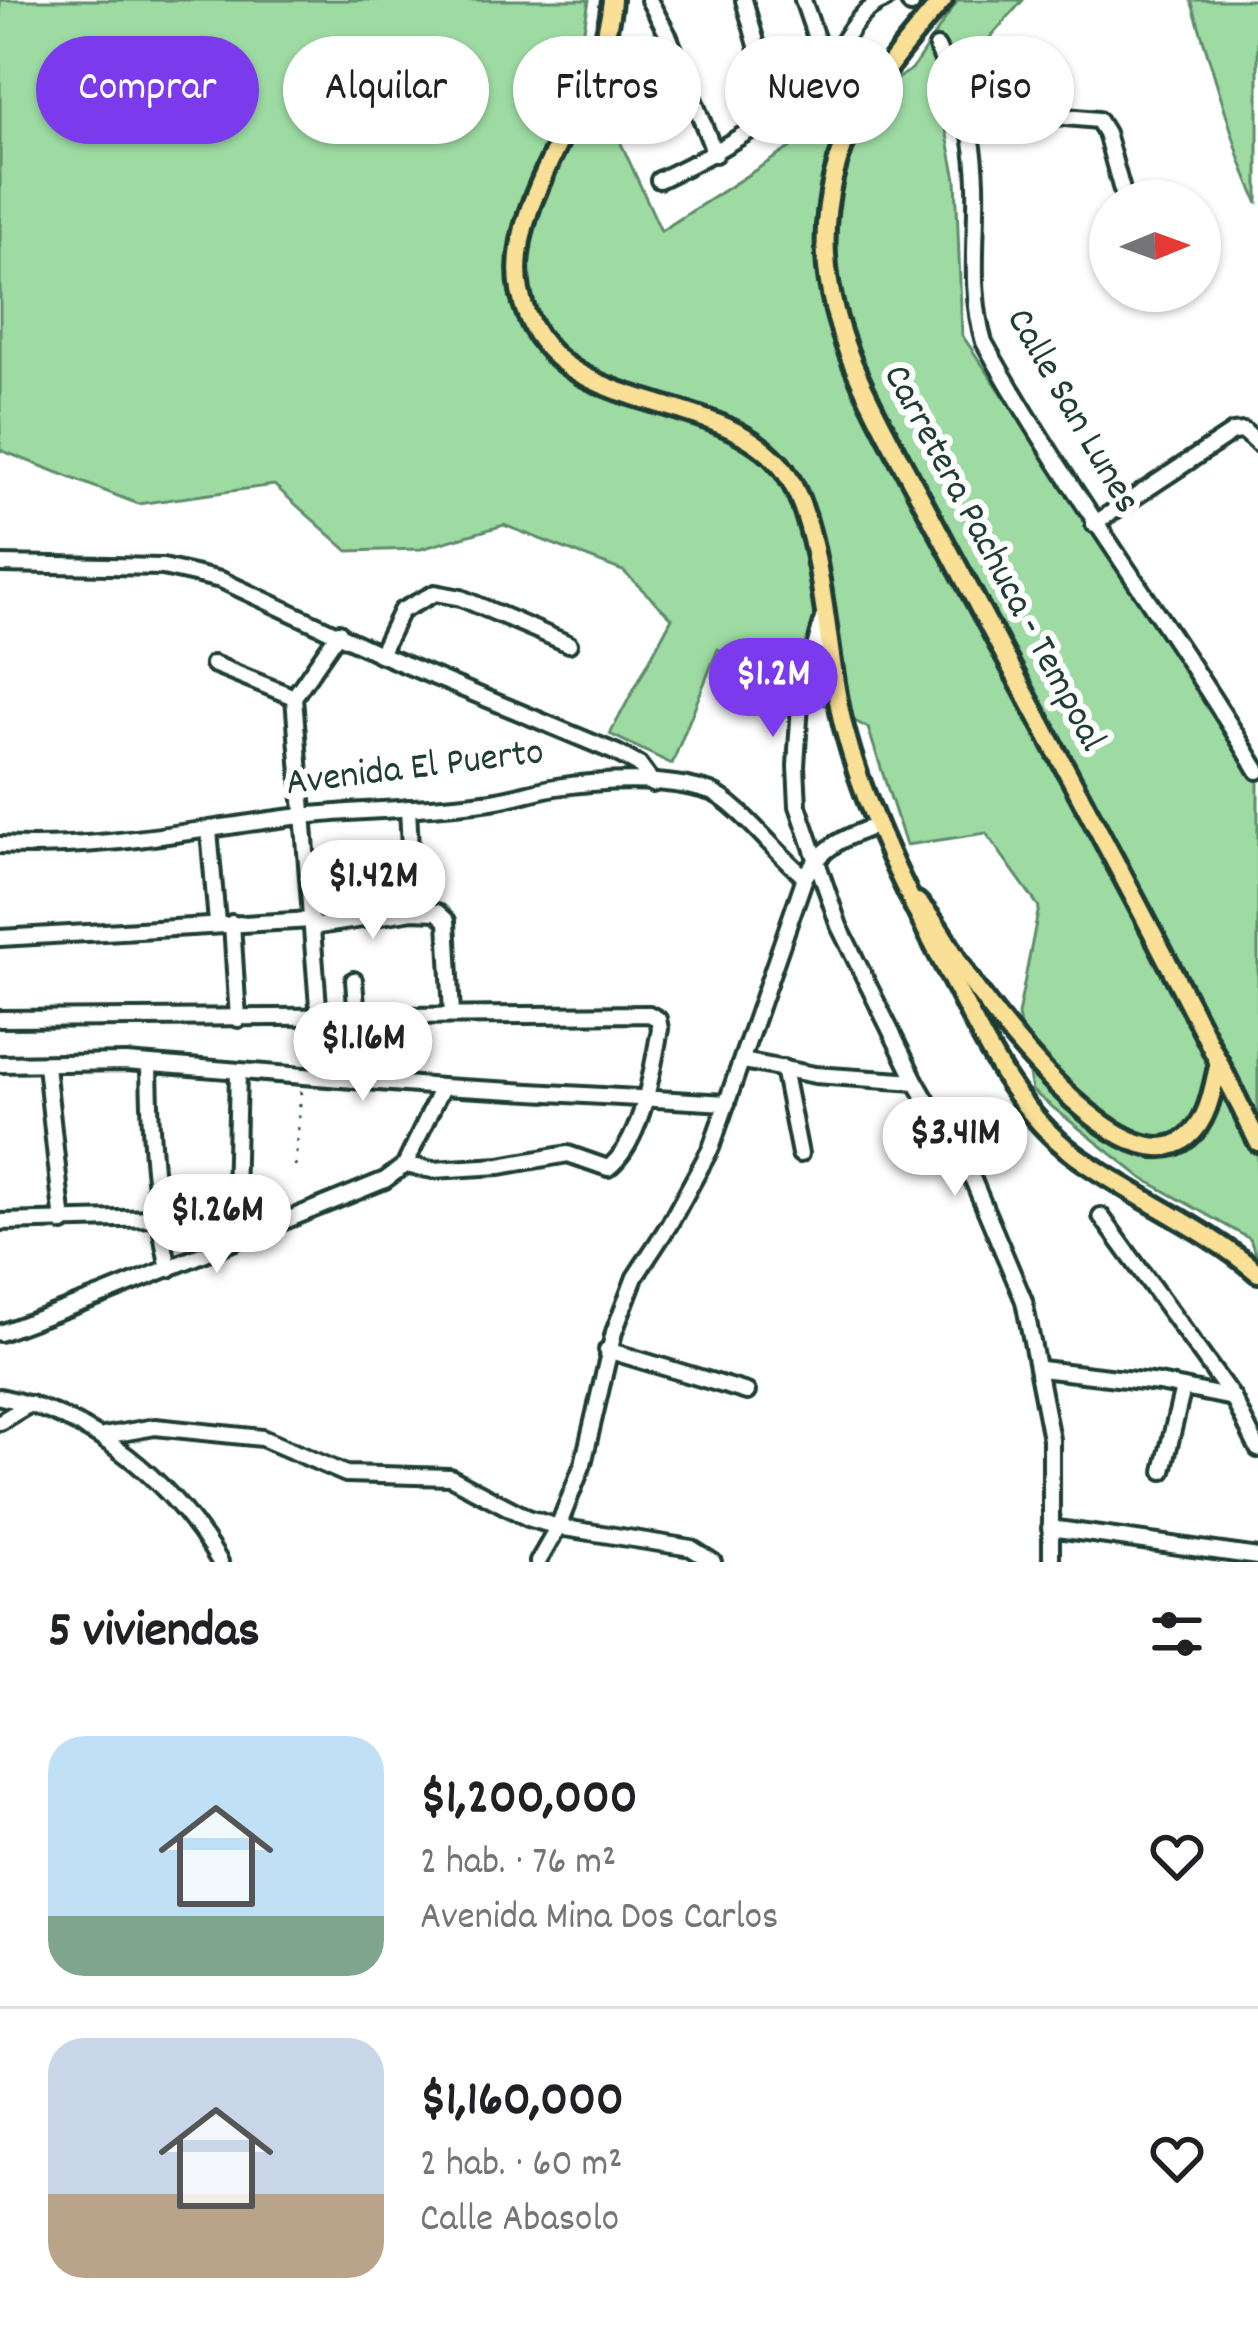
<!DOCTYPE html>
<html lang="es">
<meta charset="utf-8">
<style>
body{margin:0;font-family:Dekko,sans-serif;background:#f2f2f2;color:#202124;height:100vh;display:flex;flex-direction:column;font-size:45px;white-space:nowrap}
*{box-sizing:border-box;margin:0}
p{font-size:39px;color:#757577}
.icon{flex:none;width:66px;height:66px;fill:none;stroke:currentColor;stroke-width:2;stroke-linecap:round;stroke-linejoin:round}
.map{position:relative;height:1562px;overflow:hidden}
.side{display:flex;flex-direction:column;background:#fff;flex:1}
.side>*{flex:none}
.guide{position:absolute;left:36px;top:36px;width:1188px;height:108px;display:flex;gap:24px}
.needle{width:78px;rotate:89deg}
.controls{position:absolute;left:1089px;top:180px;display:grid;gap:24px}
.controls a{display:grid;place-items:center;width:132px;height:132px;border-radius:50%;background:#fff;box-shadow:0 3px 9px #0004;font-size:60px}
.price{position:absolute;translate:-50% -102px;padding:0 27px;border-radius:42px;background:#fff;color:#222;font-size:39px;line-height:78px;filter:drop-shadow(0 3px 6px #0008)}
.price::after{content:'';position:absolute;left:50%;top:72px;width:36px;height:27px;margin-left:-18px;background:inherit;clip-path:polygon(0 0,100% 0,50% 100%)}
.price.selected{background:#7c3aed;color:#fff}
ul{padding:0;list-style:none}
li{display:flex;align-items:center;gap:36px;height:300px;padding:0 48px}
li+li{border-top:3px solid #e0e0e0}
li span{display:grid;place-items:center;flex:none;width:336px;height:240px;border-radius:36px;color:#555}
li>.icon{margin-inline-start:auto}
span .icon{width:144px;height:144px;fill:#fffc;stroke-width:1}
li b{font-size:51px}
h2{display:flex;justify-content:space-between;align-items:center;height:144px;padding:0 48px;font-size:51px}
.pill{padding:0 42px;border-radius:54px;background:#fff;box-shadow:0 3px 9px #0004;font-size:42px;line-height:108px}
.pill.selected{background:#7c3aed;color:#fff}
.map>svg:first-child{display:block}
.green{fill:#9edba3;stroke:#5e8c6c;stroke-width:3}
.lines{fill:none;stroke-linecap:round;stroke-linejoin:round}
.minor-tunnel{stroke:#d2d8d6;stroke-width:14;stroke-dasharray:14 7;stroke-linecap:butt}
.minor-casing{stroke:#1f3d34;stroke-width:22}
.major-casing{stroke:#1f3d34;stroke-width:26}
.path{stroke:#1f3d34;stroke-width:3;stroke-dasharray:3 9;stroke-linecap:butt}
.minor{stroke:#fff;stroke-width:14}
.major{stroke:#fadf96;stroke-width:16}
.labels{text-anchor:middle;dominant-baseline:central;stroke-width:12;stroke-linejoin:round;paint-order:stroke}
.street-label{font-size:39px;fill:#1f3d34;stroke:#fff}
</style>
<div class="map">
<svg width="1258" height="1562" viewBox="0 0 1258 1562">
<rect width="100%" height="100%" fill="#fff"/>
<filter id="ink" filterUnits="userSpaceOnUse"><feTurbulence type="fractalNoise" baseFrequency=".00833" numOctaves="2"/><feDisplacementMap in="SourceGraphic" scale="24" xChannelSelector="R" yChannelSelector="G"/><feConvolveMatrix kernelMatrix="1 2 1 2 8 2 1 2 1" color-interpolation-filters="sRGB"/></filter>
<g filter="url(#ink)">
<g class="green">
<path d="M0 0H589L580 53 661 231 912 69 958 0H1023L939 96 956 179 962 335 1258 769V1262L1250 1239 1142 1178 1032 1091 1018 1015 1039 907 986 833 906 845 868 728 718 649 672 764 610 734 672 618 623 571 504 525 421 549 348 551 274 485 138 504 0 450Z"/>
<path d="M1191 0H1258V204L1241 162Z"/>
</g>
<g class="lines">
<path class="minor-tunnel" d="M911 5 937 47"/>
<defs>
<g id="minor">
<path d="M649 0 669 37 715 154"/>
<path d="M744 0 776 112"/>
<path d="M803 0 826 67"/>
<path d="M908 0 911 5"/>
<path d="M937 47C949 75 966 106 971 136 985 205 964 274 984 342 1067 491 1171 625 1258 771"/>
<path d="M945 65C979 74 976 95 1000 111L1098 120 1106 133 1125 201"/>
<path d="M659 180C713 155 765 125 811 85 838 60 849 14 885 0"/>
<path d="M1094 524 1233 432 1244 431 1258 444"/>
<path d="M0 564 163 567 221 580 380 654 617 753 639 765 653 784"/>
<path d="M823 618 800 703 796 766 798 806 839 926 916 1082 973 1180 1024 1301 1051 1439V1562"/>
<path d="M380 654 401 611 435 593 461 598 569 644"/>
<path d="M213 664 294 697"/>
<path d="M408 808 413 911"/>
<path d="M209 830 217 923"/>
<path d="M0 845C100 851 202 828 301 816 362 809 423 810 484 802 508 800 531 791 556 787 603 780 665 777 711 792 737 802 778 856 805 877"/>
<path d="M232 923 238 1019"/>
<path d="M312 927 413 911 437 912 447 921 452 1014"/>
<path d="M0 938 312 920"/>
<path d="M354 980 357 1019"/>
<path d="M0 1019 649 1014 658 1019 660 1029C652 1070 643 1141 608 1168L568 1154 500 1166 433 1170 405 1165"/>
<path d="M319 1019 294 697 339 632"/>
<path d="M743 1061 815 1075 916 1082"/>
<path d="M0 1064 126 1062 442 1087 727 1103"/>
<path d="M149 1064C150 1134 154 1200 169 1269"/>
<path d="M46 1065 63 1223"/>
<path d="M783 1068 800 1154"/>
<path d="M1101 1216 1233 1398 1258 1449"/>
<path d="M0 1222 158 1218"/>
<path d="M234 1241 238 1072"/>
<path d="M0 1333 105 1294 385 1180 405 1165 442 1087"/>
<path d="M607 1350 747 1392"/>
<path d="M1041 1369 1159 1383 1233 1398"/>
<path d="M0 1397C95 1416 170 1480 220 1562"/>
<path d="M0 1422 30 1404"/>
<path d="M104 1436 155 1427 262 1438 346 1474 450 1477 528 1518 558 1527 691 1548 713 1562"/>
<path d="M1163 1471 1183 1388"/>
<path d="M1050 1528 1258 1557"/>
<path d="M538 1562 558 1527 583 1464 614 1332 635 1277 669 1225 711 1148 805 877C823 846 844 837 878 825"/>
</g>
<g id="major">
<path d="M612 0C604 95 503 199 520 291 545 420 711 384 780 465 826 521 824 655 844 728 867 816 909 898 951 978 985 1043 1015 1110 1075 1155 1134 1198 1203 1226 1258 1273"/>
<path d="M943 0C876 77 820 147 826 256 831 334 868 399 904 467 930 515 956 563 981 611 1075 787 1171 962 1258 1142"/>
<path d="M917 902C944 929 956 963 979 993 1010 1035 1128 1187 1188 1137 1209 1120 1213 1087 1219 1062"/>
</g>
</defs>
<use href="#minor" class="minor-casing"/>
<use href="#major" class="major-casing"/>
<path class="path" d="M295 1166 301 1091"/>
<use href="#minor" class="minor"/>
<use href="#major" class="major"/>
</g>
</g>
<g class="labels">
<g class="street-label">
<text transform="translate(1071 412) rotate(60)">Calle San Lunes</text>
<text transform="translate(992 559) rotate(62)">Carretera Pachuca - Tempoal</text>
<text transform="translate(415 770) rotate(-7)">Avenida El Puerto</text>
</g>
</g>
</svg>
<div class="controls">
<a><svg class="needle" viewBox="-14 -14 28 28"><path d="M0-13l5 13h-10z" fill="#e53935"/><path d="M0 13l5-13h-10z" fill="#757577"/></svg></a>
</div>
<b class="price selected" style="left:773px;top:740px">$1.2M</b>
<b class="price" style="left:373px;top:942px">$1.42M</b>
<b class="price" style="left:363px;top:1104px">$1.16M</b>
<b class="price" style="left:955px;top:1199px">$3.41M</b>
<b class="price" style="left:217px;top:1276px">$1.26M</b>
<div class="guide">
<a class="pill selected">Comprar</a>
<a class="pill">Alquilar</a>
<a class="pill">Filtros</a>
<a class="pill">Nuevo</a>
<a class="pill">Piso</a>
</div>
</div>
<section class="side">
<h2>5 viviendas<svg class="icon" aria-label="filters" viewBox="0 0 24 24"><path d="M4 7h16M4 17h16"/><circle cx="9" cy="7" r="2"/><circle cx="15" cy="17" r="2"/></svg></h2>
<ul>
<li><span style="background:linear-gradient(#bfe0f5 75%,#7fa58c 0)"><svg class="icon" aria-label="home" viewBox="0 0 24 24"><path d="M3 11l9-7 9 7M6 9v11h12V9"/></svg></span><div><b>$1,200,000</b><p>2 hab. · 76 m²</p><p>Avenida Mina Dos Carlos</p></div><svg class="icon" aria-label="heart" viewBox="0 0 24 24"><path d="M12 20l-8-8c-3-5 5-10 8-4 3-6 11-1 8 4z"/></svg></li>
<li><span style="background:linear-gradient(#c9d6e8 65%,#b9a48a 0)"><svg class="icon" aria-label="home" viewBox="0 0 24 24"><path d="M3 11l9-7 9 7M6 9v11h12V9"/></svg></span><div><b>$1,160,000</b><p>2 hab. · 60 m²</p><p>Calle Abasolo</p></div><svg class="icon" aria-label="heart" viewBox="0 0 24 24"><path d="M12 20l-8-8c-3-5 5-10 8-4 3-6 11-1 8 4z"/></svg></li>
</ul>
</section>
